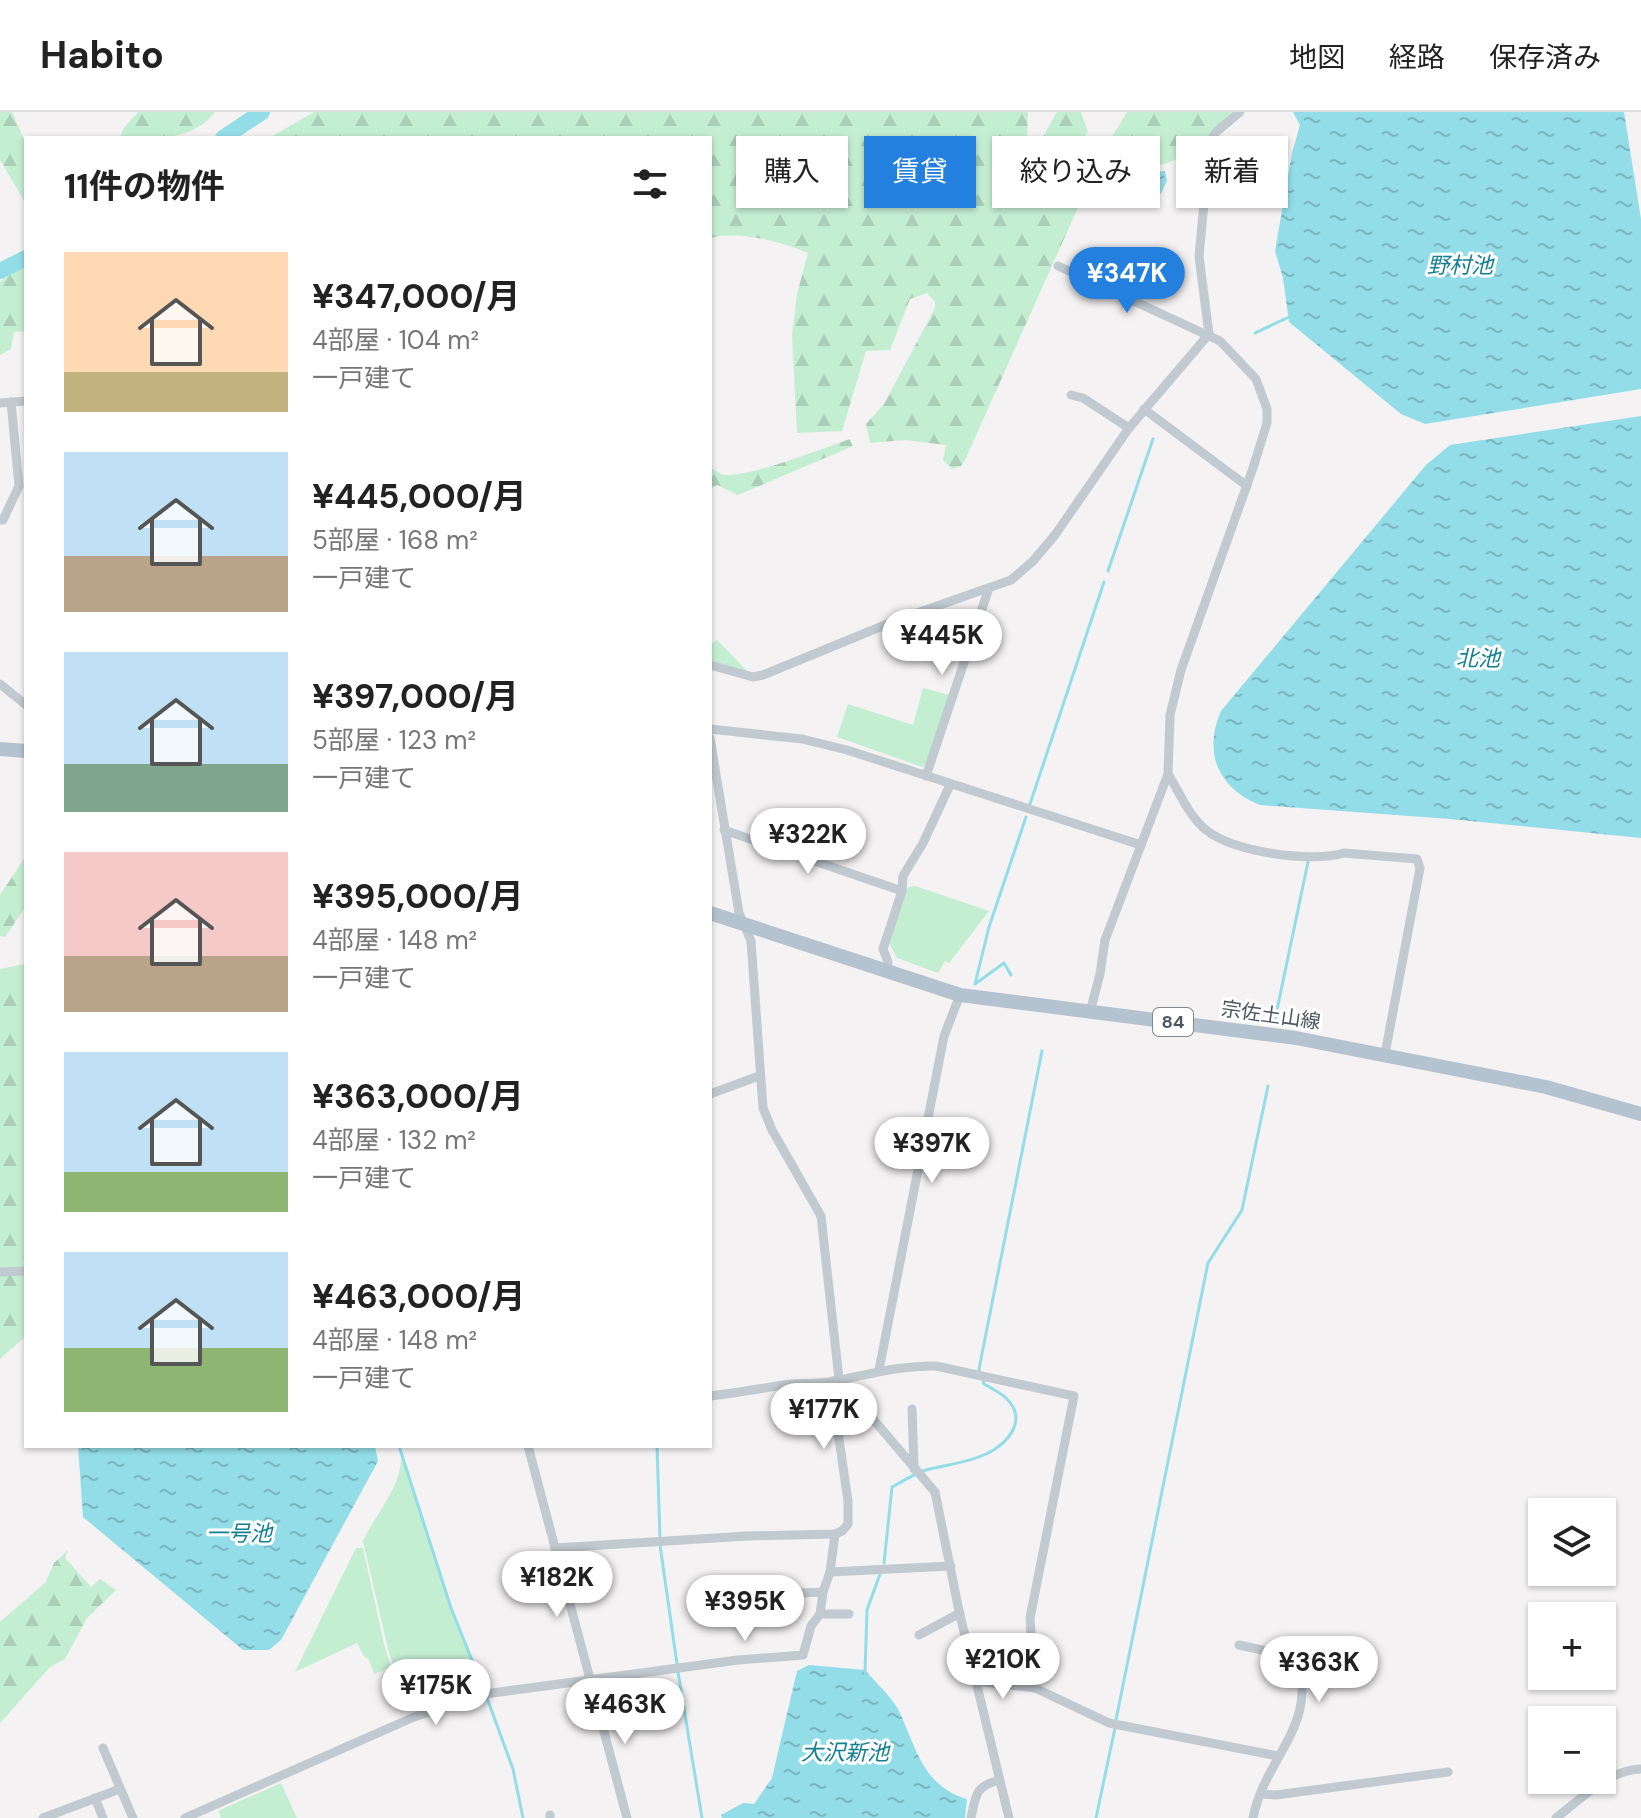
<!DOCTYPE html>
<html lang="ja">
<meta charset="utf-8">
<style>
body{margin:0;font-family:"DM Sans","Noto Sans JP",sans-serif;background:#f2f2f2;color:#222;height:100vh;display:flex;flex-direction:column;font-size:30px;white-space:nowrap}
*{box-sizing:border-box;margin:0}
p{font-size:26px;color:#767676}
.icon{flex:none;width:44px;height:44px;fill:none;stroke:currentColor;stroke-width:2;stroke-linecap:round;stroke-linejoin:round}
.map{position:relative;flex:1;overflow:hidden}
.details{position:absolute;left:24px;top:24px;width:688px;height:1312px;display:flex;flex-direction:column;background:#fff;border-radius:0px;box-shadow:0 2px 6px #0004}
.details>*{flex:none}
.guide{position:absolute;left:736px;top:24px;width:760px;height:72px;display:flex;gap:16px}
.tools{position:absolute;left:1528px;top:1386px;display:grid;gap:16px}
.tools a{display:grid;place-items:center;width:88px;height:88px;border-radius:0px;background:#fff;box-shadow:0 2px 6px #0004;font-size:40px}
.price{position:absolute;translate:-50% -68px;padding:0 18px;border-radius:28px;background:#fff;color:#222;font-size:26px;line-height:52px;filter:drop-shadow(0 2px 4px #0008)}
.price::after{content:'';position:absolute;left:50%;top:48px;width:24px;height:18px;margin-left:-12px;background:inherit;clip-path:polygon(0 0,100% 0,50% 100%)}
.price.on{background:#2380de;color:#fff}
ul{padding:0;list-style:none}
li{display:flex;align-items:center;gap:24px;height:200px;padding:0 40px}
li span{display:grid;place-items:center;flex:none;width:224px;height:160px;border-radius:0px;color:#555}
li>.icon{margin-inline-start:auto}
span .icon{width:96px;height:96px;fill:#fffc;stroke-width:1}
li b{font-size:34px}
h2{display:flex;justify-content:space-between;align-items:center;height:96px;padding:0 40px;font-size:34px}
.pill{padding:0 28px;border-radius:0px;background:#fff;box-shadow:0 2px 6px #0004;font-size:28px;line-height:72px}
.pill.on{background:#2380de;color:#fff}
header{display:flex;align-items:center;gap:48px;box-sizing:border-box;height:112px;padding:0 40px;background:#fff;border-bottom:2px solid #e0e0e0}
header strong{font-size:38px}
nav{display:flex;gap:44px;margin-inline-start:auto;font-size:28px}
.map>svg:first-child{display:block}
.grass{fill:#c4eed2}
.forest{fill:url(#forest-firs)}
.water{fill:url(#water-ripples)}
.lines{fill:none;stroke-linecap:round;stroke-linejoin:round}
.stream{stroke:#93dde9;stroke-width:3}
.river{stroke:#93dde9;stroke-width:16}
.street{stroke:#c1cad0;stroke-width:9}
.primary{stroke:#b4c3cf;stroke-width:14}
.labels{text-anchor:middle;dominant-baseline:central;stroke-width:6;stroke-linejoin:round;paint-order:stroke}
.shield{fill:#fff;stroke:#81898f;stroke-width:2}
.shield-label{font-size:18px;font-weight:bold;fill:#4b575f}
.street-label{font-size:20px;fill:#4b575f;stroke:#fff}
.water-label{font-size:22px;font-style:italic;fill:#138092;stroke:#fff}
</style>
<header>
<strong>Habito</strong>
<nav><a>地図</a><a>経路</a><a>保存済み</a></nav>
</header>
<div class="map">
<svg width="1641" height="1706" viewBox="0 0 1641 1706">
<defs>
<pattern id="forest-firs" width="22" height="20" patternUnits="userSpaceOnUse" patternTransform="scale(2)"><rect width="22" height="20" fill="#c4eed2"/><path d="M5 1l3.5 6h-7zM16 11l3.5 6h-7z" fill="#aaceb7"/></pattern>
<pattern id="water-ripples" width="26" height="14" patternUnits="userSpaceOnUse" patternTransform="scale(2)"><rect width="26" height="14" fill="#93dde9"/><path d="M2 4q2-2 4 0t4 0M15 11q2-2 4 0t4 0" fill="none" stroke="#7ab6c0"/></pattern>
</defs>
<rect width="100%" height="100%" fill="#f4f2f2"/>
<g class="grass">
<path d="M717 528 749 561 710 550V533Z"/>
<path d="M923 576 949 583 926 653 922 655 837 625 848 592 913 613Z"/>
<path d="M915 774 989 799 949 851 945 849 938 861 897 846 889 831 908 775Z"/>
<path d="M401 1344 449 1491 483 1579 417 1601 411 1596 389 1541 363 1429C376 1401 402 1375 401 1344Z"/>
<path d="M356 1436H363L384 1532 391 1555 374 1562 368 1546H365L357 1531 295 1560Z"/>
<path d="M281 1671 297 1706H221L218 1699Z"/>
</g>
<g class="forest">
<path d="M0 0H12L26 32V92L0 48Z"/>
<path d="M138 0H215C192 30 153 26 120 26L123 17Z"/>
<path d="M314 0H1028L1027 25 1032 33 1040 30 1057 0H1081L1088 20 1077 36 1098 51 965 348 961 354 952 357 943 348 946 333 905 328 870 331 866 312 884 292 935 196V190L927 181 910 187 890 238 866 239 842 319 797 321 792 223 797 182 808 141C782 130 738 118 710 126V26H269Z"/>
<path d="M1127 0H1233L1212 19 1196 41C1182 41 1172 52 1158 53 1142 55 1123 45 1108 39L1110 28Z"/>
<path d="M26 150V219L14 220 11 237 0 243V170Z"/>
<path d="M850 327 853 334 738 383 717 373 710 378V355C714 357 717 360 721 362 742 369 826 335 850 327Z"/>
<path d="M26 744V794L5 825 0 824V783Z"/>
<path d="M26 852V1148L23 1150 26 1155V1224L0 1247V857Z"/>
<path d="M68 1438 65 1446 91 1475 100 1467 116 1478 87 1506 65 1547 50 1555 0 1611V1510L46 1470 54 1451Z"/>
</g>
<g class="water">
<path d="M1293 0H1624L1641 107V277L1425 312 1401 302 1289 210 1283 166 1275 139 1292 41 1300 13Z"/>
<path d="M1125 53 1149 60 1165 59 1167 68 1161 82 1122 61Z"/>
<path d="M1641 304V726L1450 707 1260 693C1218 676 1203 641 1221 599L1426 353 1450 333Z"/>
<path d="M78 1334H375L378 1349 281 1528 269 1538H243L83 1405Z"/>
<path d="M809 1553 865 1558C875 1570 890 1583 898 1597 916 1634 922 1674 967 1687L965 1706H722L721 1703 743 1691 754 1692 772 1666 797 1559Z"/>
</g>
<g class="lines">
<g class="stream">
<path d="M1255 221 1289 205"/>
<path d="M1108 459 1153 327"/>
<path d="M1030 692 1104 470"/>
<path d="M1011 863 1004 851 975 872 989 815 1026 705"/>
<path d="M1274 912 1308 750"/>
<path d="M980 1261 979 1257 1042 939"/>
<path d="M399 1334 451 1496 484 1578"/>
<path d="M657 1334 660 1426"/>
<path d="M660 1433 677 1552"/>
<path d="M884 1451 892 1375C903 1369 914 1362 926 1358 945 1353 967 1351 986 1342 1009 1331 1029 1307 1005 1285 999 1280 991 1276 984 1272L983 1268"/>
<path d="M678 1560 702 1706"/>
<path d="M865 1560 867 1498 880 1462"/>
<path d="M487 1586 513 1657 523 1706"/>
<path d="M1116 1608 1208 1151 1242 1098 1268 974"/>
<path d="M1096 1706 1115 1616"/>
</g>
<g class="river">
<path d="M223 26 262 0"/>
<path d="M0 159 26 146"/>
</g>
<g class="street">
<path d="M1058 154 1220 229 1256 267 1267 297V311L1253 356 1181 558 1170 603 1168 662 1105 828 1100 862 1090 900"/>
<path d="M1209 222 1199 144 1205 81 1200 48 1203 40 1216 20 1240 0"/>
<path d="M1071 283 1083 286 1129 316"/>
<path d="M0 291 26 289"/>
<path d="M1144 297 1247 374"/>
<path d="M0 408H3L19 374 11 290"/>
<path d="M710 553 753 565 763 563 897 508 1011 468 1033 449 1055 423 1129 316 1209 222"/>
<path d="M0 572 26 593"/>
<path d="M710 617 802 627 847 638 1141 733"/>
<path d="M710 626 739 801 751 829 763 996 772 1018 821 1104 839 1267 935 1380 959 1499 1009 1706"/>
<path d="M1168 662C1180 681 1188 703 1206 718 1234 740 1310 751 1344 741L1417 747 1420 756 1385 942"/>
<path d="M926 664 989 476"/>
<path d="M724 718 902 779"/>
<path d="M887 860 888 850 883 837 902 779 903 764 923 731 950 673"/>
<path d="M710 982 759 964"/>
<path d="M0 1160 26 1159"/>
<path d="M879 1258 944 924 960 883"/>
<path d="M710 1284C735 1281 759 1277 783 1273 799 1270 817 1273 833 1269 868 1263 900 1253 936 1254L1074 1284 1030 1506 1035 1576 1109 1611 1278 1644"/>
<path d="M912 1297 914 1357"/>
<path d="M528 1334 627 1706"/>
<path d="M555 1436 747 1424 835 1422 842 1419 848 1412V1389L834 1293 833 1269"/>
<path d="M830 1460 951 1454"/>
<path d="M776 1482 823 1480"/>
<path d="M820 1502H849"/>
<path d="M919 1523 960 1501"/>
<path d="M1239 1533 1295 1545C1322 1610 1264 1646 1253 1706"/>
<path d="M975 1569 1035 1576"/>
<path d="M103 1636 133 1706"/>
<path d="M1261 1682 1276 1683 1448 1660"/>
<path d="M95 1686 103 1706"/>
<path d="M550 1703V1706"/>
<path d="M43 1706 120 1677"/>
<path d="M185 1706 414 1605 485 1582 738 1548 803 1543 811 1514 820 1502 823 1480 830 1460 835 1422"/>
<path d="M971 1706C976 1682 975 1675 999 1668"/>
<path d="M1556 1706C1581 1687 1608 1658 1641 1657"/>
</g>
<g class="primary">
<path d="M0 637 26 639"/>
<path d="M710 801 960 883 1296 926 1546 975 1641 1002"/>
</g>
</g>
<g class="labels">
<rect class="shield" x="1153" y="896" width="40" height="28" rx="6"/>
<g class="shield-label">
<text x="1173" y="910">84</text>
</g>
<g class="street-label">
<text transform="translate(1271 903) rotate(8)">宗佐土山線</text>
</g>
<g class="water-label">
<text x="1460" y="153">野村池</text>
<text x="1478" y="546">北池</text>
<text x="239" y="1421">一号池</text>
<text x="845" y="1640">大沢新池</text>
</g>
</g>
</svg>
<div class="tools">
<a><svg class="icon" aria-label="layers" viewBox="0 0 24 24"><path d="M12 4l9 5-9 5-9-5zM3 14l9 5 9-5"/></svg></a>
<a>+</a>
<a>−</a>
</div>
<b class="price on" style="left:1127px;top:203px">¥347K</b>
<b class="price" style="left:942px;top:565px">¥445K</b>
<b class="price" style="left:808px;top:764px">¥322K</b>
<b class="price" style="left:932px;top:1073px">¥397K</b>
<b class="price" style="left:824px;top:1339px">¥177K</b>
<b class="price" style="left:557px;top:1507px">¥182K</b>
<b class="price" style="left:745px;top:1531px">¥395K</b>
<b class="price" style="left:1003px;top:1589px">¥210K</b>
<b class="price" style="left:1319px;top:1592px">¥363K</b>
<b class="price" style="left:436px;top:1615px">¥175K</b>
<b class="price" style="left:625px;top:1634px">¥463K</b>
<div class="guide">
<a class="pill">購入</a>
<a class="pill on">賃貸</a>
<a class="pill">絞り込み</a>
<a class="pill">新着</a>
</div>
<section class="details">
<h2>11件の物件<svg class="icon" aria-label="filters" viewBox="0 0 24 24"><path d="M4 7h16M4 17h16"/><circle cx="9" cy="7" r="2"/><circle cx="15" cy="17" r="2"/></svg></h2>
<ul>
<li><span style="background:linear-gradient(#ffd9b3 75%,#c2b280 0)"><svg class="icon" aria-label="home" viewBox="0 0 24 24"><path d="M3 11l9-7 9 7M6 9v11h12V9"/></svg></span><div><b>¥347,000/月</b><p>4部屋 · 104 m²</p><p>一戸建て</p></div></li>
<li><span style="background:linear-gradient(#bfe0f5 65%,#b9a48a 0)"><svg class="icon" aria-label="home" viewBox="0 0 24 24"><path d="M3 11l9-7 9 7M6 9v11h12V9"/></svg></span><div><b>¥445,000/月</b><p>5部屋 · 168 m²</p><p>一戸建て</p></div></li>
<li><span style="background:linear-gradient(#bfe0f5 70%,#7fa58c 0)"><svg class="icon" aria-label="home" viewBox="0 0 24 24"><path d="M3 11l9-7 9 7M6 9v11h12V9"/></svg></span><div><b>¥397,000/月</b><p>5部屋 · 123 m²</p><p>一戸建て</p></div></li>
<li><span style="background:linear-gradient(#f6c9c9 65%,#b9a48a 0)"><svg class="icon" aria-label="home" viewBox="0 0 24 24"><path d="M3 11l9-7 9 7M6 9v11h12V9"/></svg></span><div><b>¥395,000/月</b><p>4部屋 · 148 m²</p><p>一戸建て</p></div></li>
<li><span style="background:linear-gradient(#bfe0f5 75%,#8fb573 0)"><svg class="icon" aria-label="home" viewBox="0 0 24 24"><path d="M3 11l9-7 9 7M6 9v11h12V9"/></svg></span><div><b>¥363,000/月</b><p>4部屋 · 132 m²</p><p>一戸建て</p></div></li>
<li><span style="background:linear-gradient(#bfe0f5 60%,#8fb573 0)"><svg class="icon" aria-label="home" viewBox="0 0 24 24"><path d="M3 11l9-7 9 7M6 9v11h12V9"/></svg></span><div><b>¥463,000/月</b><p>4部屋 · 148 m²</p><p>一戸建て</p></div></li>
</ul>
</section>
</div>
